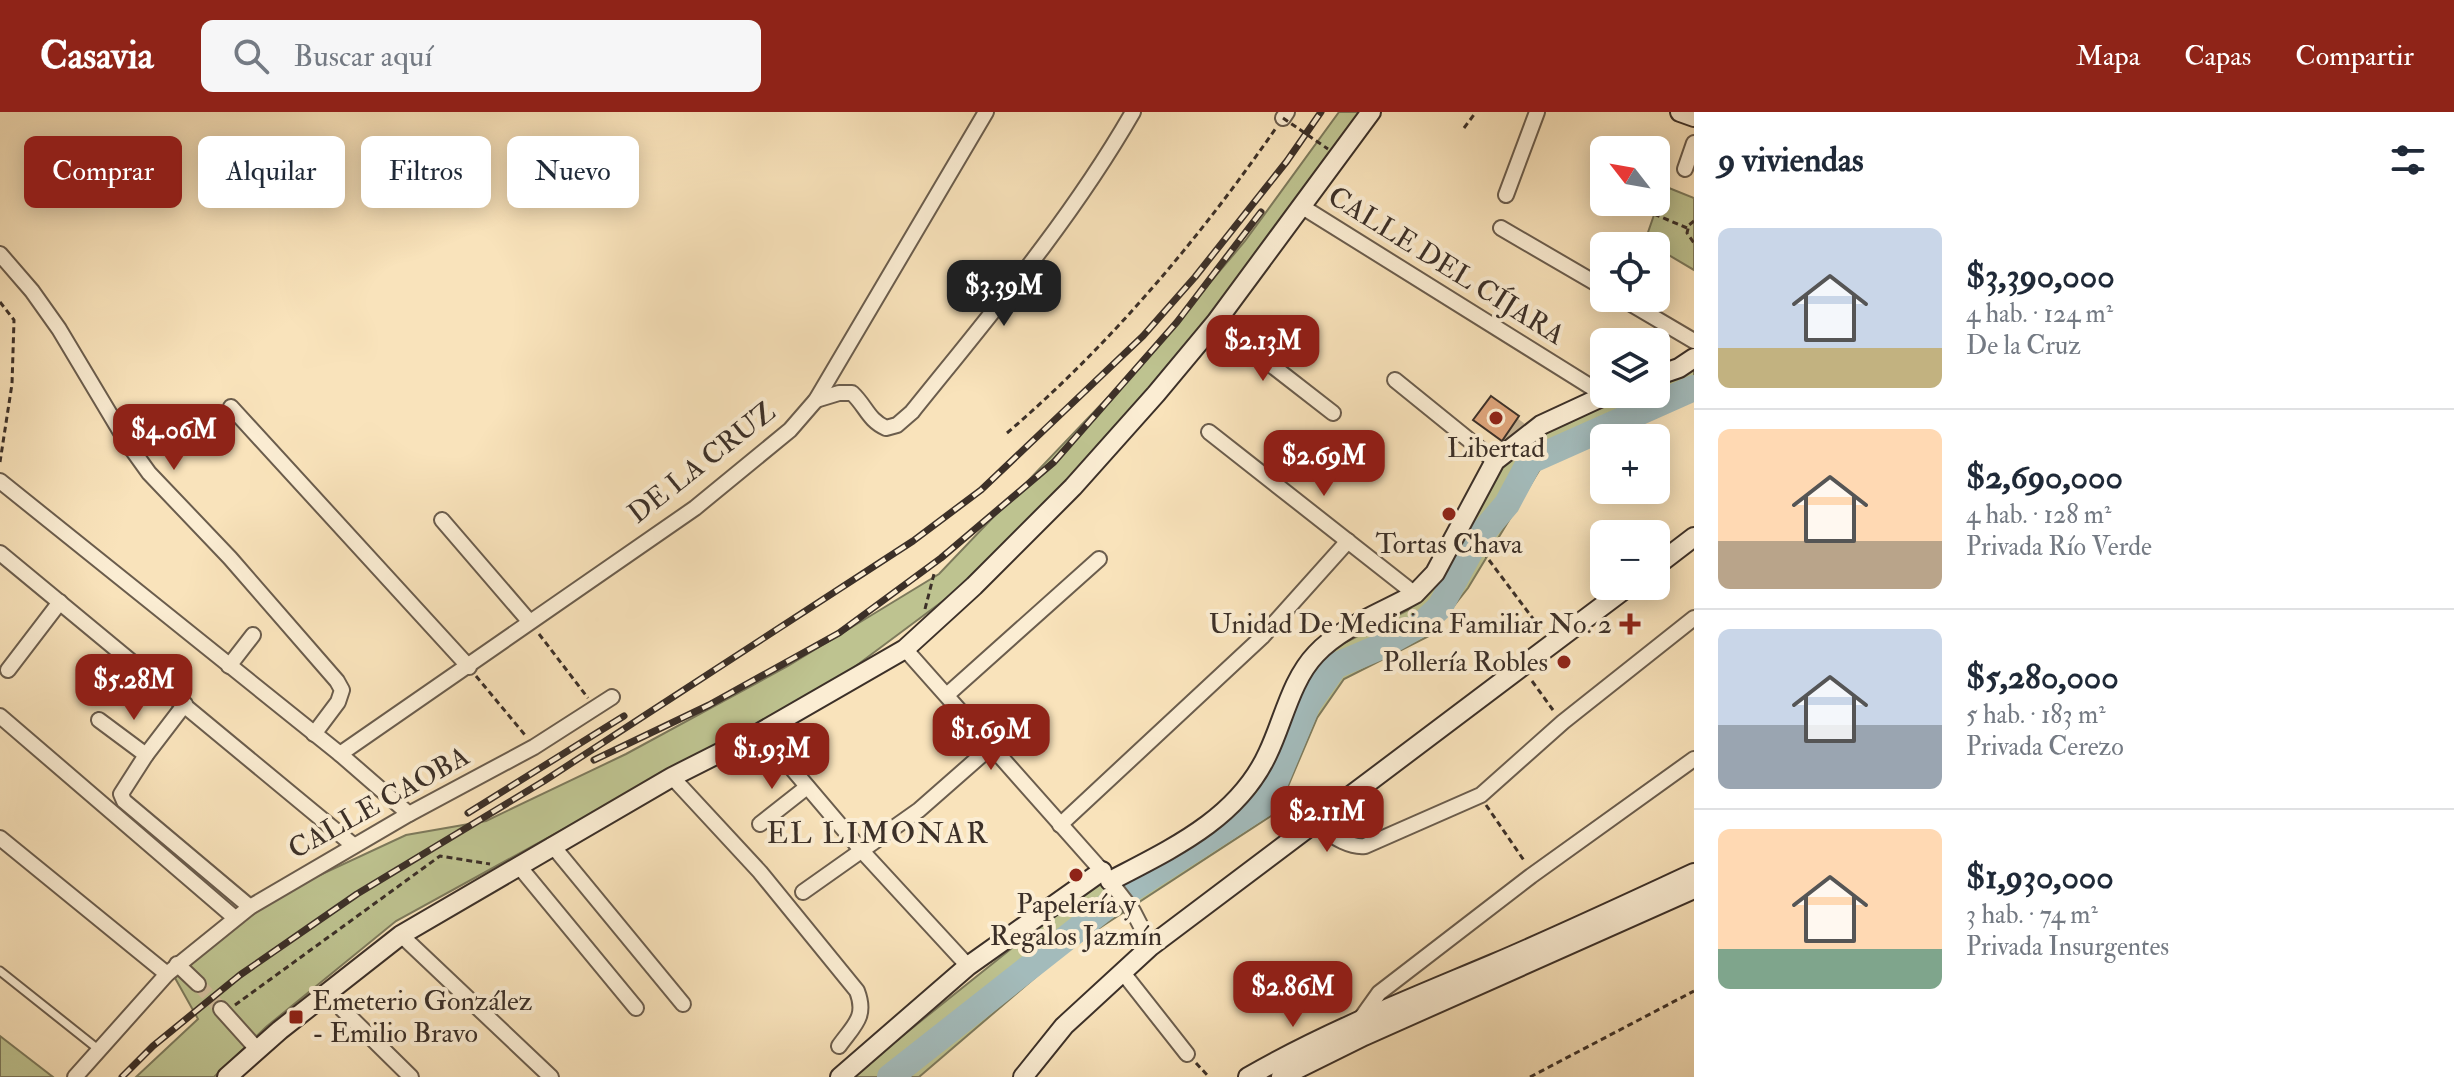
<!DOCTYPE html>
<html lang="es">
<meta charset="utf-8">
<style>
body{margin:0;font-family:"IM FELL Double Pica",serif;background:#f6f6f7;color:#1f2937;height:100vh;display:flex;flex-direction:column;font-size:30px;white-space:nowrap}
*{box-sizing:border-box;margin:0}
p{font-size:26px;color:#747a83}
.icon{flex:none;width:44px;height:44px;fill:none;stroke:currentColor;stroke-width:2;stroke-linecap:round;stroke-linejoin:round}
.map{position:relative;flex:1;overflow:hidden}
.details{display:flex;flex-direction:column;background:#fff;width:760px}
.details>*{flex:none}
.banner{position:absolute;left:24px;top:24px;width:760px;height:72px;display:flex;gap:16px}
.needle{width:52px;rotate:301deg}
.controls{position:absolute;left:1590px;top:24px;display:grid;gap:16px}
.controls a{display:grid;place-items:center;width:80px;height:80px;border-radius:12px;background:#fff;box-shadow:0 4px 20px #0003;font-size:40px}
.price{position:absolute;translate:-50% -68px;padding:0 18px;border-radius:16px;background:#8f2418;color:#fff;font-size:26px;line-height:52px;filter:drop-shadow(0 2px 4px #0008)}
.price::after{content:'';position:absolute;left:50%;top:48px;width:24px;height:18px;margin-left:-12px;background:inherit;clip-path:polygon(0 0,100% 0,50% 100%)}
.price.on{background:#222;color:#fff}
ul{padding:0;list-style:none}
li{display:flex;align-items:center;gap:24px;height:200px;padding:0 24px}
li+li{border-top:2px solid #e0e1e3}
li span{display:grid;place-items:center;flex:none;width:224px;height:160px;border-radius:12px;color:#555}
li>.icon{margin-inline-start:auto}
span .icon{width:96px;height:96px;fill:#fffc;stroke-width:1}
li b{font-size:34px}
h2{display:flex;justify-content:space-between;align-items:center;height:96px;padding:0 24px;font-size:34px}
.pill{padding:0 28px;border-radius:12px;background:#fff;box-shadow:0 4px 20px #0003;font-size:28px;line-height:72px}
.pill.on{background:#8f2418;color:#fff}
header{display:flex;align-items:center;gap:48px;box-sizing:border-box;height:112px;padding:0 40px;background:#8f2418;color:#fff}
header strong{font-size:38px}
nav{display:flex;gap:44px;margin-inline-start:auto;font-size:28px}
.search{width:560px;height:72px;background:#f6f6f7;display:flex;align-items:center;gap:20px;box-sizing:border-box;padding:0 28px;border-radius:12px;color:#747a83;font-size:30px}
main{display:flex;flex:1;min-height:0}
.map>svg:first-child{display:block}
.green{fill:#bec390;stroke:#7d7a5c;stroke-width:2}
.shadow{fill:#0003}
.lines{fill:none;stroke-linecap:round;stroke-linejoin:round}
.river{stroke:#a3bbbb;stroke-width:26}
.building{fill:#dfa57b;stroke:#3c3028;stroke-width:2}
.street-tunnel{stroke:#d3bf9e;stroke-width:14;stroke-dasharray:14 7;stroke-linecap:butt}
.lane-casing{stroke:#6b5d4d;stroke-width:11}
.street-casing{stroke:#6b5d4d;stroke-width:18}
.secondary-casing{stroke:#3c3028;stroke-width:22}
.path{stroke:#3c3028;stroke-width:3;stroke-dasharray:6 4;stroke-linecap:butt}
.lane{stroke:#fbedd3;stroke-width:7}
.street{stroke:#fbedd3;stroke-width:14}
.secondary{stroke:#fbedd3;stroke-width:18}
.rail-casing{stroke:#3c3028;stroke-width:7}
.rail{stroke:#fbedd3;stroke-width:4;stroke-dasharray:12;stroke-linecap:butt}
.path-bridge{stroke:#3c3028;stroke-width:3;stroke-dasharray:6 4;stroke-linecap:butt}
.poi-dot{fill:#8f2418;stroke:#fbedd3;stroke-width:3}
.labels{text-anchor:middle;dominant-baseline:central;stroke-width:8;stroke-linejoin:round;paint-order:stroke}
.street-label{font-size:28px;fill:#3c3028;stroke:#fbedd3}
.poi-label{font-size:28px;fill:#3c3028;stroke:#fbedd3}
.neighbourhood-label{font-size:30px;letter-spacing:2px;fill:#3c3028;stroke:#fbedd3}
</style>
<header>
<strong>Casavia</strong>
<div class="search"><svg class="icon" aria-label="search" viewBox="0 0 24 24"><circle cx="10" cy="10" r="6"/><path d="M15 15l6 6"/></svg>Buscar aquí</div>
<nav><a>Mapa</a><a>Capas</a><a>Compartir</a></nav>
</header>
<main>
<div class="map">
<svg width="1694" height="965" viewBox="0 0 1694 965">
<rect width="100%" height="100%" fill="#f9e3bb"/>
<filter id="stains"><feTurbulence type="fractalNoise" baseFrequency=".0025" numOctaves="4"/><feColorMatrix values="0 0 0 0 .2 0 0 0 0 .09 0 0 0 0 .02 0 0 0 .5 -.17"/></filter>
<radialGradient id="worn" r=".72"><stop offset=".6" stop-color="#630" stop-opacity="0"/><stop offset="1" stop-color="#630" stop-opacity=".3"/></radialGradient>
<g class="green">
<path d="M1339 0H1363L1279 118 1144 287 1063 375 951 483 841 565 396 809 266 915 214 965H136L198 907 175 866 266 788 406 723 486 709 626 642 788 554 939 462 1153 238 1245 129Z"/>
<path d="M1664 74 1694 86V158L1645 129Z"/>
<path d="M1694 248V284L1604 325 1540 357 1468 476 1431 523 1344 567 1317 606 1277 700 1072 834 919 965H851L1097 768 1232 698 1305 566 1327 540 1410 497 1508 344 1551 314 1620 282H1656V265Z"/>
<path d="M0 924 53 965H0Z"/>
</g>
<path class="shadow" d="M1491 286 1525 312 1509 334 1476 308Z"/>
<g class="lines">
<path class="river" d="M890 965 1116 787 1267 690 1308 592 1335 554 1382 534 1423 511 1440 495 1477 427 1507 392 1530 349 1694 276"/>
</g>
<path class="building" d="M1491 284 1519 304 1502 329 1473 308Z"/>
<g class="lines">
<path class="street-tunnel" d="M198 872 221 897"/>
<defs>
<path id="lane" d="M0 859 98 937"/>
<g id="street">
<path d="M1283 6 1287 0"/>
<path d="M1685 57 1694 31"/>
<path d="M1506 83 1537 0"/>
<path d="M1301 94 1604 283"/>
<path d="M1501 116 1604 176"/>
<path d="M0 142 32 179 59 217 126 329 149 361 230 446 337 569 342 578 338 590 314 622"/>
<path d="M1621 186 1694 229"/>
<path d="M1216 210 1333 301"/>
<path d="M1395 268 1495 349"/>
<path d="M816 288 839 281H852C866 294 868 308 886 316L897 313 912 300C990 203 1071 108 1133 0"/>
<path d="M231 295 469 555"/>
<path d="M1209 320 1415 482"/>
<path d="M0 369 340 642 409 702"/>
<path d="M442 408 529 509"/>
<path d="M0 441 353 733"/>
<path d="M905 537 1102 759 1133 799 1151 834"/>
<path d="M229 554 253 523"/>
<path d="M8 558 60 490"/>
<path d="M948 582 1099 447"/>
<path d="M185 592 146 643 121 682 124 689 250 795"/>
<path d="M0 604 235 806"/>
<path d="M99 608 146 643"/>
<path d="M761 620 862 739 968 854"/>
<path d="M340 642 695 396 790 318 816 288 986 0"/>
<path d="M672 665 760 760 857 879C867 905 854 913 839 934"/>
<path d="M1313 711C1329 721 1347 736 1365 734L1481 683 1563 610 1694 506"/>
<path d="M760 712 807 675"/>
<path d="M1060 713 1262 525 1348 429"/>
<path d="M0 726 167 862"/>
<path d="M552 733 683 892"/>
<path d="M518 753 636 896"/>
<path d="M803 780 919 698 993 633"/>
<path d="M401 823 551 965"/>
<path d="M177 852 198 872"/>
<path d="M1124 862 1187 942"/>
<path d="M221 897 257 937"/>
<path d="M342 897 411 965"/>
<path d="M1359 909 1379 881 1531 764 1694 647"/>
<path d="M75 965 167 862 250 795 409 702 534 635 612 585"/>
</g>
<g id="secondary">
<path d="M1680 0 1694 5"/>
<path d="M1656 264 1679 256 1694 246"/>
<path d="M1656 454 1694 425"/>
<path d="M1110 769C1171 737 1238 707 1268 641 1283 610 1291 568 1316 542 1341 515 1383 500 1415 482L1435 461 1495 349 1541 313 1608 282"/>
<path d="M227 965 280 918 401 823 672 665 761 620 905 537 974 474 1073 375 1156 282 1216 210 1371 0"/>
<path d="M840 965 968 854 1102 759"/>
<path d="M1023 965 1064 914 1151 834 1629 474"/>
<path d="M1248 965C1326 920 1410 887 1493 852 1561 823 1627 792 1694 761"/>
<path d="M1281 965 1364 924 1694 777"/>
</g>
</defs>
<use href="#lane" class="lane-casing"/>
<use href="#street" class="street-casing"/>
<use href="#secondary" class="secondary-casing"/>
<g class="path">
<path d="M1464 16 1476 0"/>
<path d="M1654 102 1687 116"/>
<path d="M1694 109 1689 113 1687 121 1694 131"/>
<path d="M0 190 14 208 12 272 0 350"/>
<path d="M1007 321C1110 233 1199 127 1276 16"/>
<path d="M1471 424 1543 520"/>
<path d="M925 497 934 462"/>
<path d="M539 522 588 586"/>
<path d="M476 564 525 623"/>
<path d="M1532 569 1553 598"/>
<path d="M1486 693 1525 750"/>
<path d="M235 893 440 744 490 752"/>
<path d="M1196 951 1209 965"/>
<path d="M1530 965 1694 879"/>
</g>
<use href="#lane" class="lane"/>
<use href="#street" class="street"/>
<use href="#secondary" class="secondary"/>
<defs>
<g id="rail">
<path d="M594 648 709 593 839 521 941 446 1054 350 1177 210 1261 100"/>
<path d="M468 701 624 604"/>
<path d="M122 965 153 934 240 863 357 782 544 669 650 600 913 429 981 378 1143 224 1195 165 1287 49 1321 0"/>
</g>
</defs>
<use href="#rail" class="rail-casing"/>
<use href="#rail" class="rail"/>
<path class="path-bridge" d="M1283 6 1328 37"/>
</g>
<g class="poi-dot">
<circle cx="1496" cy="306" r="8"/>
<circle cx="1449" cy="402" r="8"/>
<path d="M1626 500h8v8h8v8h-8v8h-8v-8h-8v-8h8z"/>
<circle cx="1564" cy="550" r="8"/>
<circle cx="1076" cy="763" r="8"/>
<rect x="288" y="897" width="16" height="16" rx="4"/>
</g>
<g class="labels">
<g class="street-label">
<text transform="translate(1446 154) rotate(32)">CALLE DEL CÍJARA</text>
<text transform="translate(702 351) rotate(-38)">DE LA CRUZ</text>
<text transform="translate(379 691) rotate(-29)">CALLE CAOBA</text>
</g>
<g class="poi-label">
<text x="1496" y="336">Libertad</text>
<text x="1449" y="432">Tortas Chava</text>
<text x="1612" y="512" text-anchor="end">Unidad De Medicina Familiar No. 2</text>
<text x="1548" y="550" text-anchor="end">Pollería Robles</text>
<text x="1076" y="792">Papelería y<tspan x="1076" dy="32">Regalos Jazmín</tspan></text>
<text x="312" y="889" text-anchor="start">Emeterio González<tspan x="312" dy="32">- Emilio Bravo</tspan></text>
</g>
<g class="neighbourhood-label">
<text x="878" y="721">EL LIMONAR</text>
</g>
</g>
<rect width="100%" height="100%" filter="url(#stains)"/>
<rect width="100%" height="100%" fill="url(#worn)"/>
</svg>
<div class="controls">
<a><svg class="needle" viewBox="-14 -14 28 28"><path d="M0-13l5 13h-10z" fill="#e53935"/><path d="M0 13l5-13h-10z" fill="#747a83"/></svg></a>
<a><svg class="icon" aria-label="locate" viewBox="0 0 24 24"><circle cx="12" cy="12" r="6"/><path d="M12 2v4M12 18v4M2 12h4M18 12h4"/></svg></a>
<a><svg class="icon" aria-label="layers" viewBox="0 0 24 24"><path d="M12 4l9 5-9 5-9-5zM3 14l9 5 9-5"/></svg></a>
<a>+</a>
<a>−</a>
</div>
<b class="price on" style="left:1004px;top:216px">$3.39M</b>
<b class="price" style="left:1263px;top:271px">$2.13M</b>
<b class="price" style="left:174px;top:360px">$4.06M</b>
<b class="price" style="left:1324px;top:386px">$2.69M</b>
<b class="price" style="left:134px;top:610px">$5.28M</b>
<b class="price" style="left:991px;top:660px">$1.69M</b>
<b class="price" style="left:772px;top:679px">$1.93M</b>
<b class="price" style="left:1327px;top:742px">$2.11M</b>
<b class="price" style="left:1293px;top:917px">$2.86M</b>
<div class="banner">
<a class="pill on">Comprar</a>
<a class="pill">Alquilar</a>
<a class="pill">Filtros</a>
<a class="pill">Nuevo</a>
</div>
</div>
<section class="details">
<h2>9 viviendas<svg class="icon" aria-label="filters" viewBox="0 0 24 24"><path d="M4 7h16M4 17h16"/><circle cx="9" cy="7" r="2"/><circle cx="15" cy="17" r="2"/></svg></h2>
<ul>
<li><span style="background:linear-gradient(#c9d6e8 75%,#c2b280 0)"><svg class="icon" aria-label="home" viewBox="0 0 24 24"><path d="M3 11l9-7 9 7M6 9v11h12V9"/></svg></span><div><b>$3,390,000</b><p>4 hab. · 124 m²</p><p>De la Cruz</p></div></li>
<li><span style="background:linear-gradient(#ffd9b3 70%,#b9a48a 0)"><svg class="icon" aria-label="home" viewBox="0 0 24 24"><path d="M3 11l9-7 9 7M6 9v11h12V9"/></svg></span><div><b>$2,690,000</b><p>4 hab. · 128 m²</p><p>Privada Río Verde</p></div></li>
<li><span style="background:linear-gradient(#c9d6e8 60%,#9aa5b1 0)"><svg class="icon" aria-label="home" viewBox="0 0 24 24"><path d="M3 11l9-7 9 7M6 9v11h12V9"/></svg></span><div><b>$5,280,000</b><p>5 hab. · 183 m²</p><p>Privada Cerezo</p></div></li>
<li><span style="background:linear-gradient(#ffd9b3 75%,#7fa58c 0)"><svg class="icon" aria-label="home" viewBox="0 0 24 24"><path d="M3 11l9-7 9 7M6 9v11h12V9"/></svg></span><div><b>$1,930,000</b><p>3 hab. · 74 m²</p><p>Privada Insurgentes</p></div></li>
</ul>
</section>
</main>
